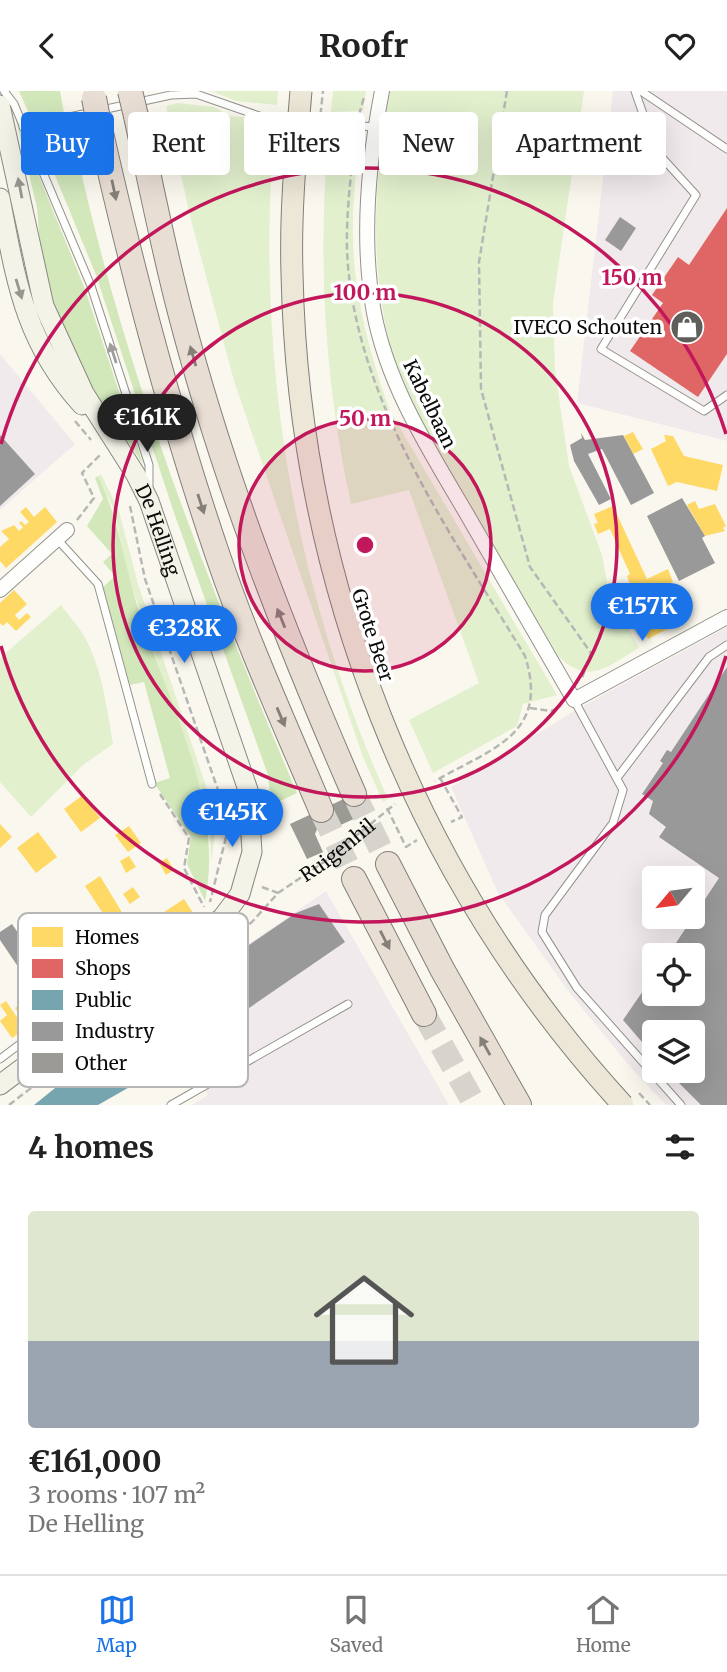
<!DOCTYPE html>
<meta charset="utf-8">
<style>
body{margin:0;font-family:Merriweather,serif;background:#f6f6f6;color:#222;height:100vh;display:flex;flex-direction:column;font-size:26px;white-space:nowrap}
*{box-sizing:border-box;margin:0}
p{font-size:23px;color:#767676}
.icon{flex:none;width:38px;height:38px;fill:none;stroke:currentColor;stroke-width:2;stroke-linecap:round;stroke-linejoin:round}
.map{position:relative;height:1014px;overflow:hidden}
.drawer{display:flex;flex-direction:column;background:#fff;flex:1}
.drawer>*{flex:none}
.hud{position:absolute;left:21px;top:21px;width:686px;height:63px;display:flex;gap:14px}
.needle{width:46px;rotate:241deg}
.buttons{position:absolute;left:642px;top:775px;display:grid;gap:14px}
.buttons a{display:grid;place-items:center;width:63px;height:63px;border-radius:7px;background:#fff;box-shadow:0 7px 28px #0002;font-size:35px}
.price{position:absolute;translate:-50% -60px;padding:0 16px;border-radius:24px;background:#1a73e8;color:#fff;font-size:23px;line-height:46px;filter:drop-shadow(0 2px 4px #0008)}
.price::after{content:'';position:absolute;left:50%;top:42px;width:21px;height:16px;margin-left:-10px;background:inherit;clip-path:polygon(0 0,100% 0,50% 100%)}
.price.active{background:#222;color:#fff}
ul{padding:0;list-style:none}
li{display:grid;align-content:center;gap:14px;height:371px;padding:0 28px}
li+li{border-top:2px solid #e0e0e0}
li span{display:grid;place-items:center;height:217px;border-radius:7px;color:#555}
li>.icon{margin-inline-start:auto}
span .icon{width:126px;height:126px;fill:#fffc;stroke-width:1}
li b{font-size:30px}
h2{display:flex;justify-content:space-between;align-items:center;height:84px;padding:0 28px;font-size:30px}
.pill{padding:0 24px;border-radius:7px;background:#fff;box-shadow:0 7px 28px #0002;font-size:24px;line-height:63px}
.pill.active{background:#1a73e8;color:#fff}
header{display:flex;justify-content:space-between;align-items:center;height:91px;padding:0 28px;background:#fff;font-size:32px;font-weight:700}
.tabs{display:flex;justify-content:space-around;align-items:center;height:98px;border-top:2px solid #e0e0e0;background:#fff;font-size:19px;color:#767676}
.tabs a{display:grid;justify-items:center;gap:4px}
.tabs .active{color:#1a73e8}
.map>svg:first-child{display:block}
.industrial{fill:#f1eaec;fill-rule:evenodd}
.green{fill:#e2f0ce}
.forest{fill:#d2e8bb}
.homes{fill:#ffd966}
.shops{fill:#e06666}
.public{fill:#76a5af}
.industry{fill:#999}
.building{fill:#9c9a94}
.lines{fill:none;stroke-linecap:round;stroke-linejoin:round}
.highway-tunnel{stroke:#d6d4cc;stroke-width:24;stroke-dasharray:24 12;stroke-linecap:butt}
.lane-casing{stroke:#93928d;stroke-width:9}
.street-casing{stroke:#93928d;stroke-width:16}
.secondary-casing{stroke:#898884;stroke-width:21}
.highway-casing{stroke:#807f7a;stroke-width:26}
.path{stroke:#b7b7b5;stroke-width:2.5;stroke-dasharray:7 3.5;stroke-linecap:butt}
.lane{stroke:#fefefc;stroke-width:7}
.street{stroke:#fefefc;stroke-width:14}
.secondary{stroke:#f4f3e8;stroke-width:19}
.highway{stroke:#e9ded4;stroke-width:24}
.primary-bridge-casing{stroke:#807f7a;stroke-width:23;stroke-linecap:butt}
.highway-bridge-casing{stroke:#807f7a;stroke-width:26;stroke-linecap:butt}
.path-bridge{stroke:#b7b7b5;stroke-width:2.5;stroke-dasharray:7 3.5;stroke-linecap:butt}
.primary-bridge{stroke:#ece7d7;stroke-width:21}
.highway-bridge{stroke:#e9ded4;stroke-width:24}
.oneway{fill:#979690}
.oneway2{fill:#857f7a}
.oneway3{fill:#9d9d9c}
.ring{fill:none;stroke:#c2185b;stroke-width:3.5}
.labels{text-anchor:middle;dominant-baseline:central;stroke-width:7;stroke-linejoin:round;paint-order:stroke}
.poi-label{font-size:19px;fill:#0b0b0b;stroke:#fff;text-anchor:end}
.street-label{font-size:19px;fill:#0b0b0b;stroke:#fff}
.key{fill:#fff;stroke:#b6b6b6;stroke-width:2}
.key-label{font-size:19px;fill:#0b0b0b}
.centre{fill:#c2185b;stroke:#fff;stroke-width:3.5}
.ring-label{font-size:21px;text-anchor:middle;font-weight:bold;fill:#c2185b;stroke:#fff;stroke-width:7;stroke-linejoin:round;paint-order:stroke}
</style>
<header><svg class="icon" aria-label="back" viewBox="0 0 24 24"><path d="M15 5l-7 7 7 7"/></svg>Roofr<svg class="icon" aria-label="heart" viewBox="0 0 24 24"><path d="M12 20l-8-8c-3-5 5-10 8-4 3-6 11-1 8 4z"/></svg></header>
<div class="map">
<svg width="727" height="1014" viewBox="0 0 727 1014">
<rect width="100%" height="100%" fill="#faf8ee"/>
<g class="industrial">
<path d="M613 0H727V350L577 312Z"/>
<path d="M0 263 75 353 0 419Z"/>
<path d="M727 536V1014H666L631 977 569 901 498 802 451 696 574 620ZM654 788H693V826H654ZM654 864H693V903H654ZM654 942H693V980H654Z"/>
<path d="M326 800 449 1014H192L208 1004 155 917Z"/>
</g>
<g class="green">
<path d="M211 0H278L277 14 236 10Z"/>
<path d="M333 0H366L363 20 331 21Z"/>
<path d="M390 0H584L553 212 555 279 569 375 602 464 608 497 639 557C608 575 590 595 559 566 519 499 479 432 441 364 422 329 400 292 390 253 369 171 374 83 390 0Z"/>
<path d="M178 12 214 16 231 25 275 29C254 263 292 494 388 708L383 711 363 666 234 290 190 125 166 15Z"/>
<path d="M328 44 359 52C356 83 352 116 353 148 354 206 371 266 390 320L557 604 523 613 517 635 433 682 409 629 479 592 409 399 351 413C324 288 318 172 328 44Z"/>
<path d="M101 383 119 420 138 493 217 728 211 772 210 738 204 708 129 487 114 419 98 385Z"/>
<path d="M61 514C68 524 78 534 84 545 102 577 107 617 113 653L83 674 31 726 0 691V567Z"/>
</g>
<g class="forest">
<path d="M19 0H60L65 27 34 34Z"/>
<path d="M16 29 85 198 143 373 91 296 52 214 42 178 37 117Z"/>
<path d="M71 34C118 266 205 485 297 702L272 714 267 681 173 419 96 184 38 43Z"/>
<path d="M98 385C119 427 124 473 138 517 167 610 225 711 205 810L187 773 191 746 154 692 170 687 144 591 130 594 103 496 115 485 103 471 112 463 87 435 103 408 95 387Z"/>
</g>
<g class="homes">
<path d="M633 341 643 358 633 363 624 345Z"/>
<path d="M664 344 673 345 684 365 723 374 717 400 677 391 668 395 651 358 666 350Z"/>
<path d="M695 410 699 418 715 413 726 435 723 437 725 440 705 445 687 414Z"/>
<path d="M613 415 647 488 668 478 673 491 635 507 627 485 630 483 610 438 598 443 594 433 598 432 594 423Z"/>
<path d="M26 416 34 426 45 416 57 431 6 477 0 470V456L9 448 1 440 14 434 19 440 23 436 19 432 21 430 25 434 29 431 20 421Z"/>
<path d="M14 499 27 513 15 524 19 529 27 522 31 526 16 540 7 531 3 535 0 532V512Z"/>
<path d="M668 509 679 532 648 548 635 522 638 520 640 524Z"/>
<path d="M83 704 100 727 81 741 64 718Z"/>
<path d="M0 733 12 746 0 757Z"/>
<path d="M129 735 141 752 128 761 115 744Z"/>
<path d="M38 741 57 766 36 782 17 757Z"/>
<path d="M129 765 136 776 126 782 120 770Z"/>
<path d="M167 767 174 779 166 784 159 772Z"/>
<path d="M100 785 144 858 111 880 89 841 111 827 107 822 104 824 85 795Z"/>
<path d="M133 796 140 806 130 813 123 803Z"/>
<path d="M184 808 195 825 156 851 144 834Z"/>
<path d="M31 907 46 930 30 941 15 917Z"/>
<path d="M6 910 25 938 12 947 0 930 7 924 0 914Z"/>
</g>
<path class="shops" d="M727 117V263L698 306 630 260 663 212 652 204 678 166 689 174Z"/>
<path class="public" d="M116 948 140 990 98 1014H34Z"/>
<g class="industry">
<path d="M620 126 636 137 621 160 605 149Z"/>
<path d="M581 342 585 349 623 344 654 402 631 414 602 358 588 363 611 408 599 414 574 370 570 354 582 347Z"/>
<path d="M0 344 35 383 0 415Z"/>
<path d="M682 407 705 445 702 447 715 472 679 490 647 425Z"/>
<path d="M727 576V1014H701L667 980H693V942H654V965L623 929 654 884V903H693V864H668L719 787 659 746 666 736 649 723 653 710 642 703 663 672 660 670 667 659 671 661Z"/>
<path d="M319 813 345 851 182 963 152 920 296 822Z"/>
<path d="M12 833 41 875 25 886 0 849V841Z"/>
</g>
<path class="building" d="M348 706 358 726 332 738 328 731 318 736 315 743 323 761 307 768 290 733Z"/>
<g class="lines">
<g class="highway-tunnel">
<path d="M354 703 388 773"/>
<path d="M321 719 354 788"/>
<path d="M424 923 475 1014"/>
</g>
<defs>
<g id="lane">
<path d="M4 0 14 13 91 195 149 374V395"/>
<path d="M635 0 656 60 696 104 601 258 704 320 727 304"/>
<path d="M641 0 727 58"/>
<path d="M23 36 171 4 196 3 268 28 375 36"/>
<path d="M57 448 98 493 152 693"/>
<path d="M574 609 623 699 613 732 545 824 542 841 577 897 681 1014"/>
<path d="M617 687 709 566 727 554"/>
<path d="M0 968 112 884 197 826"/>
<path d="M171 1014 348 913"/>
</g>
<g id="street">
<path d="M382 0C368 72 361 150 374 222 388 295 428 357 465 420 501 483 537 546 574 609L727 526"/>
<path d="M0 499 67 439"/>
</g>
<g id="secondary">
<path id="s2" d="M0 14 44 215 84 302 136 384 149 410 248 699 252 761 240 803 222 827 0 994"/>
<path d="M0 107C16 189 24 250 82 314"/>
</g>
<g id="highway">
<path d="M136 25C150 90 163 156 180 221 223 387 286 547 354 703"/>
<path d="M99 33C132 180 170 325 219 468 248 553 286 636 321 719"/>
<path d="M388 773 442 878 519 1014"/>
<path d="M354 788 424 923"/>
</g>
</defs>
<use href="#lane" class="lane-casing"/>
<use href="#street" class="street-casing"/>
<use href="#secondary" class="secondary-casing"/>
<use href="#highway" class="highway-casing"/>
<g class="path">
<path d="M507 0 479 171 481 298 530 476 591 562 582 587"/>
<path d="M359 24 364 6"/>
<path d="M391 37H405"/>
<path d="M355 47C351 84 346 122 347 159 353 307 451 442 525 565 550 644 492 657 435 690"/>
<path d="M75 330 91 349"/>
<path d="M130 415 145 488 227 725V742L210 811"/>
<path d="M77 429 94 407 82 382 102 362"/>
<path d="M530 617 551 620 561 616"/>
<path d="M440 687 462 726 451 731"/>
<path d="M160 703 189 747 184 777 204 816"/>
<path d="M387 717 406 756 417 749"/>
<path d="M262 796 278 802"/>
<path id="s1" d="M156 901 252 831 278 802 324 771 395 713"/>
<path d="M639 1002 650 1014"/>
<path d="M9 1014 128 922"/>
</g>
<use href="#lane" class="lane"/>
<use href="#street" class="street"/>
<use href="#secondary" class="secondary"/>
<use href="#highway" class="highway"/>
<defs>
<path id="primary-bridge" d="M301 0C296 60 290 121 292 182 298 489 415 787 623 1014"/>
<g id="highway-bridge">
<path d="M130 0 136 25"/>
<path d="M94 7 99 33"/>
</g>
</defs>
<use href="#primary-bridge" class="primary-bridge-casing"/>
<use href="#highway-bridge" class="highway-bridge-casing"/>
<path class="path-bridge" d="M315 76 323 0"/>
<use href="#primary-bridge" class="primary-bridge"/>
<use href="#highway-bridge" class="highway-bridge"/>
</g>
<defs><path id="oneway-solid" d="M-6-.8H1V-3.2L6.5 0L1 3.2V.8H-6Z" transform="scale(1.75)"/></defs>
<g class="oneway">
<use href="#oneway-solid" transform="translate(20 97) rotate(-101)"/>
<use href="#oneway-solid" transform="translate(19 198) rotate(73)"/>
</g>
<g class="oneway2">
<use href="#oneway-solid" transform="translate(114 99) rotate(78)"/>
<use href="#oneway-solid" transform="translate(193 265) rotate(-106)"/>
<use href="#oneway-solid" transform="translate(201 413) rotate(72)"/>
<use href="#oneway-solid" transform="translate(281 527) rotate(-112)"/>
<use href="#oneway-solid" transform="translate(281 626) rotate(67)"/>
<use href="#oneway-solid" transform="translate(385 849) rotate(63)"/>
<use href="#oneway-solid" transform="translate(485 955) rotate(-119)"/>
</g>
<use class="oneway3" href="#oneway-solid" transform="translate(113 262) rotate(-108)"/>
<circle cx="365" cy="454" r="126" fill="#c2185b" fill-opacity=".12"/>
<g class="ring">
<circle cx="365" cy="454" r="126"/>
<circle cx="365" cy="454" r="252"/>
<path d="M726 565A378 378 0 0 1 1 555M1 353A378 378 0 0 1 726 343"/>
</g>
<defs>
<symbol id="shop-disc" viewBox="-11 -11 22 22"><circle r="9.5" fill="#5f5e5a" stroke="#fff"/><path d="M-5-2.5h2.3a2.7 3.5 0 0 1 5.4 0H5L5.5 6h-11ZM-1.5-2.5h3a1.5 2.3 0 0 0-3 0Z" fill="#fff"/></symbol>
</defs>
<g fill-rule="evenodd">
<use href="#shop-disc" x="668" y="217" width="38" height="38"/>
</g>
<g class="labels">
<g class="poi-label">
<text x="662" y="236">IVECO Schouten</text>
</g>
<g class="street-label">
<text transform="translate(430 313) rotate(64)">Kabelbaan</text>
<text stroke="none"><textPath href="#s2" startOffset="458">De Helling</textPath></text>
<text transform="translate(373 544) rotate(72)">Grote Beer</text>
<text stroke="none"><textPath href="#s1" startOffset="231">Ruigenhil</textPath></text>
</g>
</g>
<rect x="18" y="822" width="230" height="174" rx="10" class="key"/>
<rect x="32" y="836" width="31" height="20" fill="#ffd966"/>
<rect x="32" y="868" width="31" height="19" fill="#e06666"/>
<rect x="32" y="899" width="31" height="20" fill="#76a5af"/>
<rect x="32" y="931" width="31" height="19" fill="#999"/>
<rect x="32" y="962" width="31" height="20" fill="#9c9a94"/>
<g class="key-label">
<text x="75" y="853">Homes</text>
<text x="75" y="884">Shops</text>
<text x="75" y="916">Public</text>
<text x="75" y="947">Industry</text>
<text x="75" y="979">Other</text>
</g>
<circle cx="365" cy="454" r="10" class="centre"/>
<g class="ring-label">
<text x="632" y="194">150 m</text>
<text x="365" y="209">100 m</text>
<text x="365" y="335">50 m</text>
</g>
</svg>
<div class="buttons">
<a><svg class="needle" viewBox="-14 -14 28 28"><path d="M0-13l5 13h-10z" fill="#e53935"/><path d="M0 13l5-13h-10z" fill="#767676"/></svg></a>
<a><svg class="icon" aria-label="locate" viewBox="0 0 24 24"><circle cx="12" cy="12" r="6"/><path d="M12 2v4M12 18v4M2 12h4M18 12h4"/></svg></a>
<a><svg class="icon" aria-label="layers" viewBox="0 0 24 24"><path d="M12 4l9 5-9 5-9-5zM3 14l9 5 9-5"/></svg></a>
</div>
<b class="price active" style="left:147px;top:363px">€161K</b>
<b class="price" style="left:642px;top:552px">€157K</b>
<b class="price" style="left:184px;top:574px">€328K</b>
<b class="price" style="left:232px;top:758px">€145K</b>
<div class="hud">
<a class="pill active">Buy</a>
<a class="pill">Rent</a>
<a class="pill">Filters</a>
<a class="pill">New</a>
<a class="pill">Apartment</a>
</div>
</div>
<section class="drawer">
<h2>4 homes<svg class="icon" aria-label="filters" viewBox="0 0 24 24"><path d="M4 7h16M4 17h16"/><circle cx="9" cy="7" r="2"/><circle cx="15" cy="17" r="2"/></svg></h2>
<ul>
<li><span style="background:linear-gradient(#dfe7d0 60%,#9aa5b1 0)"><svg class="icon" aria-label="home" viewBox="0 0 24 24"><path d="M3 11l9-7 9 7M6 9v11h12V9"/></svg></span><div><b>€161,000</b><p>3 rooms · 107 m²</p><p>De Helling</p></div></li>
</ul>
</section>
<nav class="tabs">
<a class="active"><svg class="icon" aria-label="map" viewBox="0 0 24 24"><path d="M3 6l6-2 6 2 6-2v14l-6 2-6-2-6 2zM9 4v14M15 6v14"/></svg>Map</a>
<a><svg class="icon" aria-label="saved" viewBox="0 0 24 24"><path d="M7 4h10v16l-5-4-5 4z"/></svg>Saved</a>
<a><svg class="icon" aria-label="home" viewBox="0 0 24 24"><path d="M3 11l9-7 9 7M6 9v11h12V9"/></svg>Home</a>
</nav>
